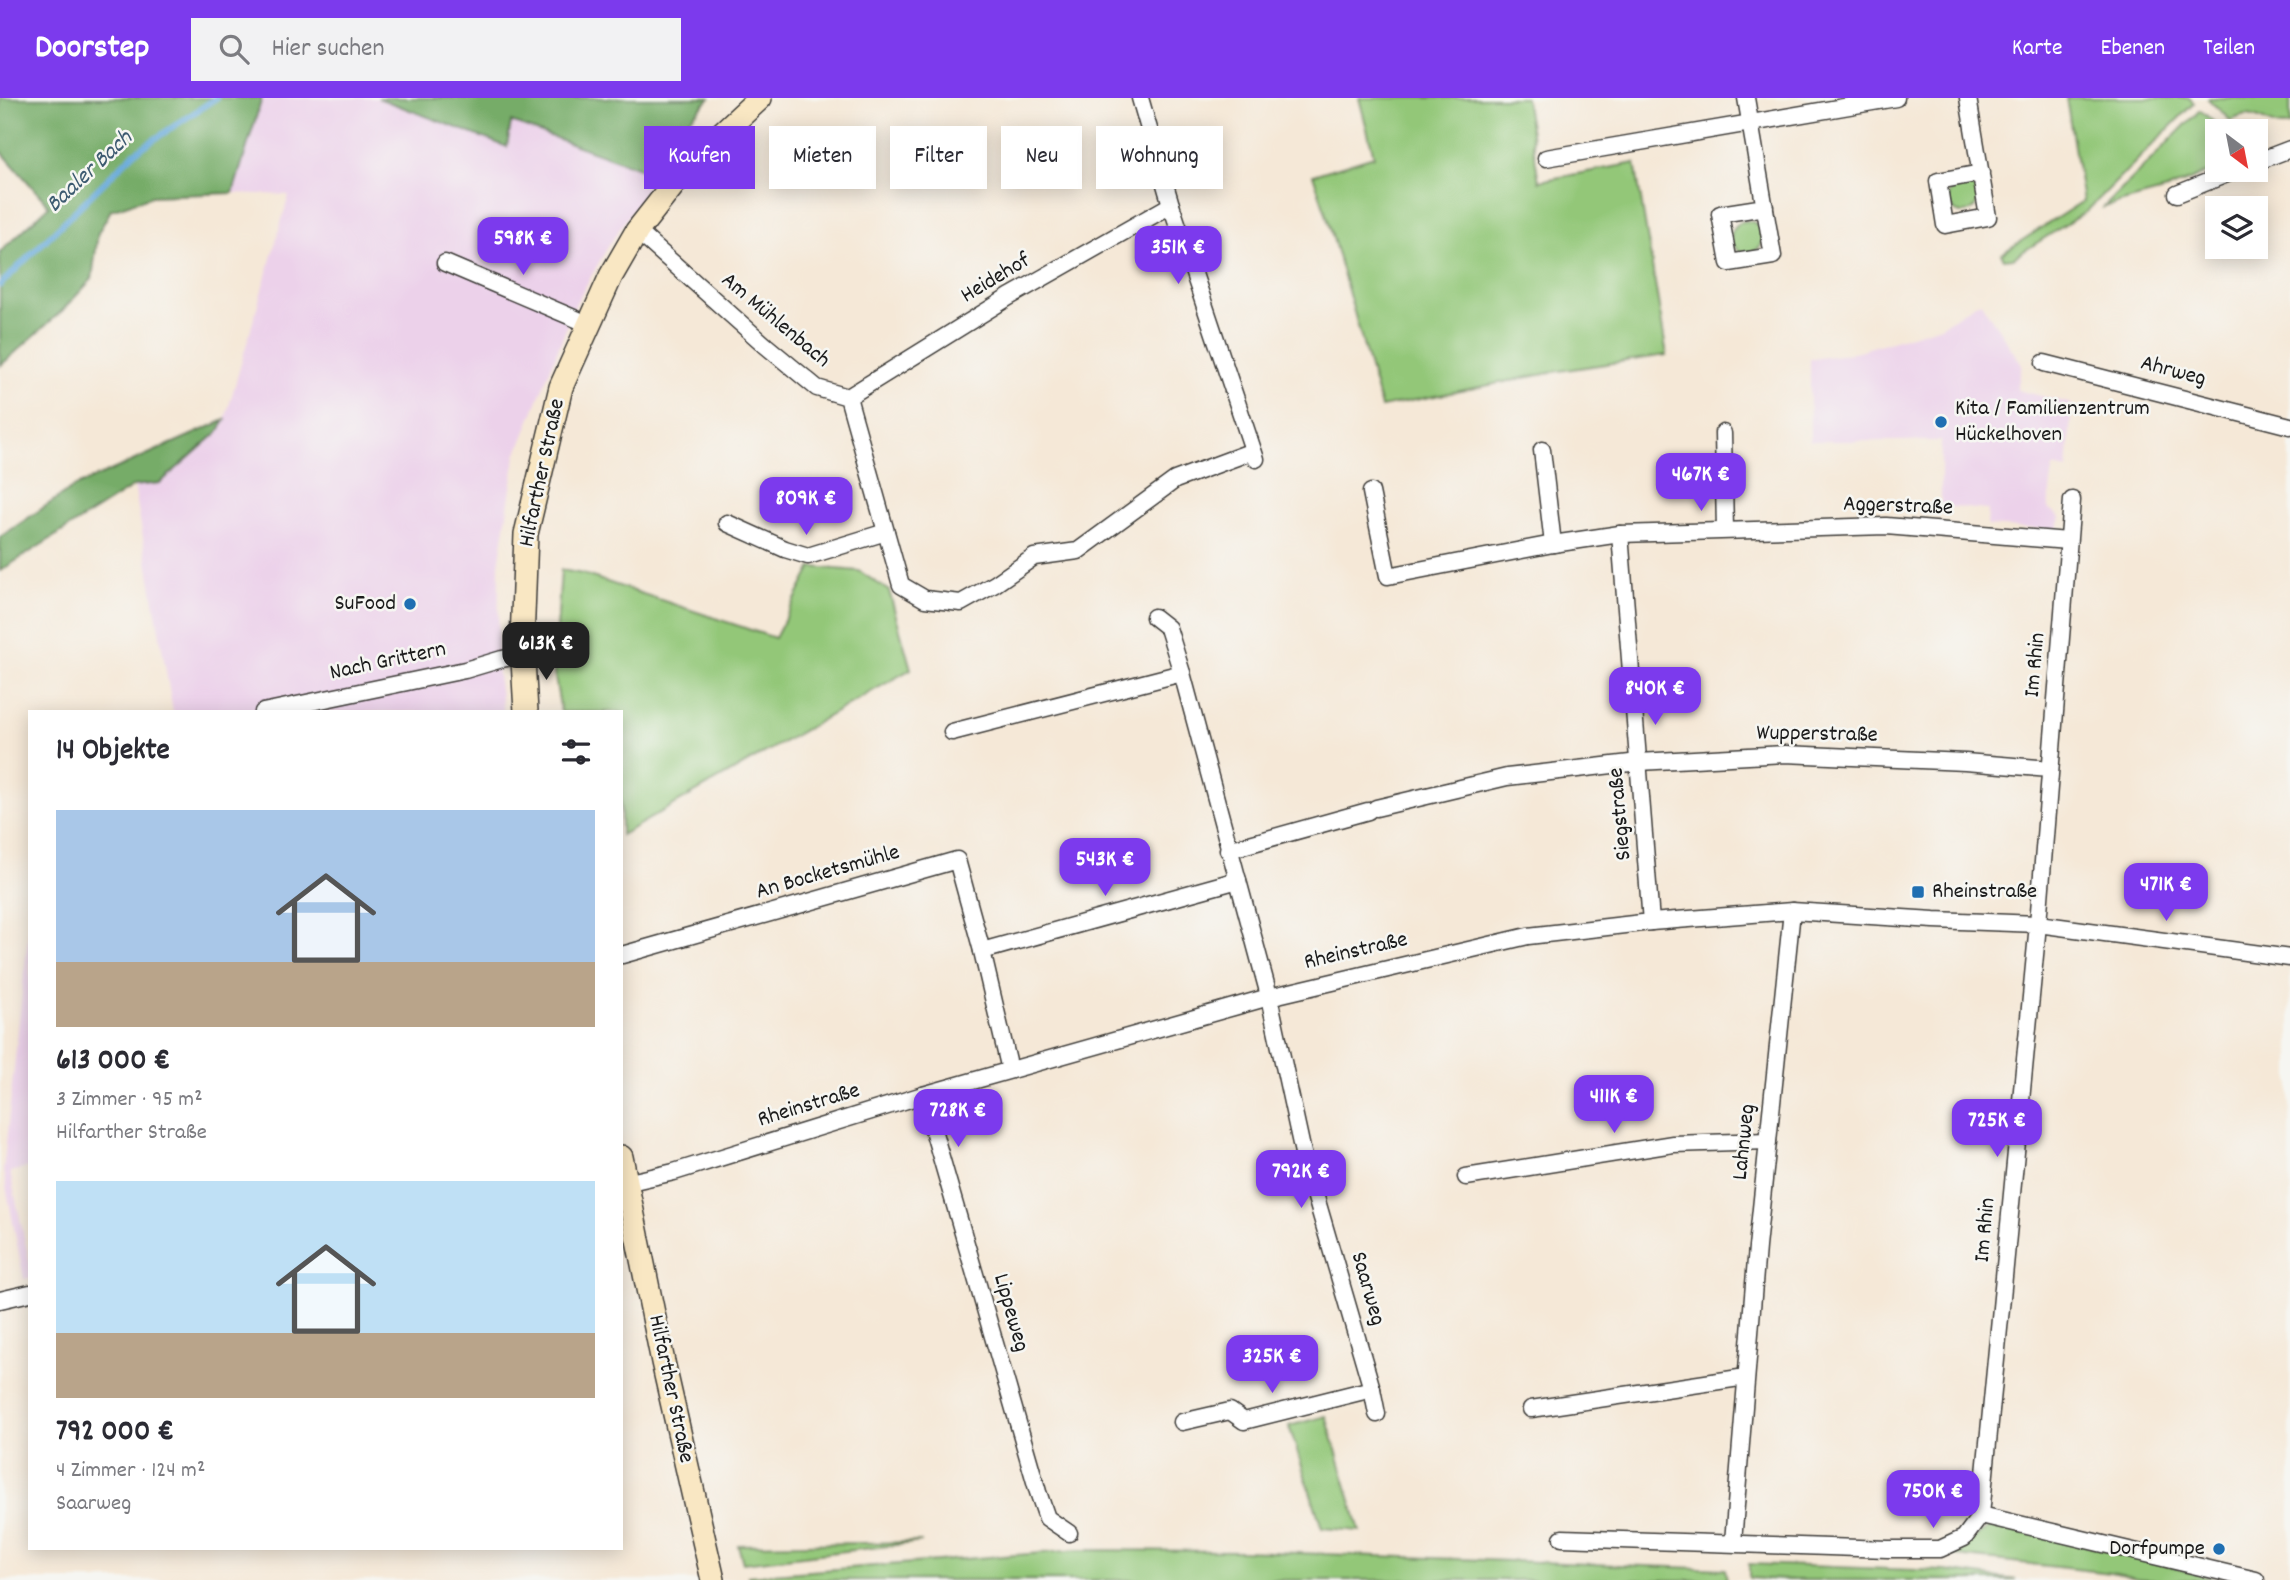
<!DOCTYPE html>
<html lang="de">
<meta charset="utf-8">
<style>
body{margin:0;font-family:Dekko,sans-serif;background:#f2f2f3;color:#2b2b33;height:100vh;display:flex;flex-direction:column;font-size:26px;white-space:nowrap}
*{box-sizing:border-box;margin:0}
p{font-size:23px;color:#7c7c81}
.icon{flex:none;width:38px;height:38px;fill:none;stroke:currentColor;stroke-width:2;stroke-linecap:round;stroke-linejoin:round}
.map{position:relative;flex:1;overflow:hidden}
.sheet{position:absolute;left:28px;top:612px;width:595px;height:840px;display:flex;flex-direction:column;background:#fff;border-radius:0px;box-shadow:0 4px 18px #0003}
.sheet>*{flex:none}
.guide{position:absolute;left:644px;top:28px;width:665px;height:63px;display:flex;gap:14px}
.needle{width:46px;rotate:148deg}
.buttons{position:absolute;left:2205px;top:21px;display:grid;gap:14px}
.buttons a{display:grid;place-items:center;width:63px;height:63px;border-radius:0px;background:#fff;box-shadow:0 4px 18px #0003;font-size:35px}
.price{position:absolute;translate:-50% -60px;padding:0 16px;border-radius:14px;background:#7c3aed;color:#fff;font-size:23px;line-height:46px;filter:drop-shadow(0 2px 4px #0008)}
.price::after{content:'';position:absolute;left:50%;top:42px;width:21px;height:16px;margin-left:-10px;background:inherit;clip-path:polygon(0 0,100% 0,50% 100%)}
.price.current{background:#222;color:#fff}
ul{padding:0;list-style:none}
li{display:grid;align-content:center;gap:14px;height:371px;padding:0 28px}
li span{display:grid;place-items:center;height:217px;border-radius:0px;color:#555}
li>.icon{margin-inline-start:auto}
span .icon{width:126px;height:126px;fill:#fffc;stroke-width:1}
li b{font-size:30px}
h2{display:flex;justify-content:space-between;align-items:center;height:84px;padding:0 28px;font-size:30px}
.chip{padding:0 24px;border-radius:0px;background:#fff;box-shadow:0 4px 18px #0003;font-size:24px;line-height:63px}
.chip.current{background:#7c3aed;color:#fff}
header{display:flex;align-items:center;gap:42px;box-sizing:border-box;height:98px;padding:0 35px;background:#7c3aed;color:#fff}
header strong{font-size:33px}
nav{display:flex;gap:38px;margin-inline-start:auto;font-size:24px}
.search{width:490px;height:63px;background:#f2f2f3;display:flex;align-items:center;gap:18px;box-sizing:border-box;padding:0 24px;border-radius:0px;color:#7c7c81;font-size:26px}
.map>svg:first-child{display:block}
.built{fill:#ecd1ea}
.green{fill:#93c778;stroke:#58724a;stroke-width:2}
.forest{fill:#76ac68;stroke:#496442;stroke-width:2}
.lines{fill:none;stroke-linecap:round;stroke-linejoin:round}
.stream{stroke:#65a9da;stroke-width:6}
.street-casing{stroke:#3d3b38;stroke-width:19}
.secondary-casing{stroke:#3d3b38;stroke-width:26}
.street{stroke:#fff;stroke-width:16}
.secondary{stroke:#f9e7c3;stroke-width:23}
.poi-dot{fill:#1f6fb2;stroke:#f6f6f2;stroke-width:2.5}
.labels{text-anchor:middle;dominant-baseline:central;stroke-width:5;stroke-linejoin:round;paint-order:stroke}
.street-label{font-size:23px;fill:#1c1c1c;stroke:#f6f6f2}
.poi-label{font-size:23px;fill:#1c1c1c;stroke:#f6f6f2;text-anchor:start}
.water-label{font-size:24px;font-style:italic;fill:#3d5b71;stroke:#f6f6f2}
</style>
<header>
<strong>Doorstep</strong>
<div class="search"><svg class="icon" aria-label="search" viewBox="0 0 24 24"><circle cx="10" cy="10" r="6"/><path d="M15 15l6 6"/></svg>Hier suchen</div>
<nav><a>Karte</a><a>Ebenen</a><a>Teilen</a></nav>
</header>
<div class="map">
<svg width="2290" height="1482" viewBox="0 0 2290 1482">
<rect width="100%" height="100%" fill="#f6f6f2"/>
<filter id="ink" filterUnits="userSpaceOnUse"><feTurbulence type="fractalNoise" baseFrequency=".0143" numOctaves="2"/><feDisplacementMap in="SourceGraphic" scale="14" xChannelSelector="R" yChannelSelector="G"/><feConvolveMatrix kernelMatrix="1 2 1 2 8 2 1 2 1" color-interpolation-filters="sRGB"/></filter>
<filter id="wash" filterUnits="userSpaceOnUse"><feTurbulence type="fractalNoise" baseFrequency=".00686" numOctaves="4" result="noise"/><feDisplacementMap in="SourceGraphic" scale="28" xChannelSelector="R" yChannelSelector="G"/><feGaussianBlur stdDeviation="1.57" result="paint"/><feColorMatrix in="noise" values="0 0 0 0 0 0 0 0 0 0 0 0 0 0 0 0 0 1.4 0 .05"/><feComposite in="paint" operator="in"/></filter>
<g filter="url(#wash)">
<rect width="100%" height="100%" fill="#f5e8d7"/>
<g class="built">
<path d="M262 0H378L507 48 510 24 656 76 609 147 576 205 516 358 499 467 498 576 503 614H173L134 387 160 385 218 334 225 322 289 97 233 95Z"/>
<path d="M1980 203 2022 267 2017 292 2072 306 2067 372 2053 369 2048 410 2060 419 2057 432 1987 428 1988 412 1941 408V343H1810V261L1849 256 1941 228Z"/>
<path d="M30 821V1069L10 1074 30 1166V1180L24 1181 3 1073Z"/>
</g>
<g class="green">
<path d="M1359 0H1525L1539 83 1635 65 1667 257 1559 273 1381 309 1325 112 1313 77 1374 58Z"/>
<path d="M2066 0H2189L2194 5 2087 113 2013 160 2004 161 2001 156 2083 103Z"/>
<path d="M2210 0H2290V27C2265 33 2258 6 2231 23L2208 1Z"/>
<path d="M2200 12 2223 32 2217 33V70L2167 92 2104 109Z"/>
<circle cx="1963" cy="100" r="15"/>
<circle cx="1747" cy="139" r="16"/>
<path d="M812 469 859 473 889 493 911 571 621 737V614H561L554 574 561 472 583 476 775 540Z"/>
<path d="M1326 1318 1360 1433 1322 1430 1289 1328Z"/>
<path d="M1995 1426 2128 1457 2219 1482H2145L2111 1475 1948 1457Z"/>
<path d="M922 1444 743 1465 738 1447Z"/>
<path d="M1079 1452 1242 1453 1725 1471 1727 1482H750L748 1478Z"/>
<path d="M1749 1466 1945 1473 2016 1482H1787L1749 1480Z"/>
</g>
<g class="forest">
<path d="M0 0H262L233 95 152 98 111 112 98 135 92 181 63 212 0 268V154L49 108 0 52Z"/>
<path d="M378 0H710L673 39 656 76 511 24 507 49Z"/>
<path d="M225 322 218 334 160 385 134 388 0 473V439L74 389Z"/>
</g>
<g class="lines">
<path class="stream" d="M0 187 134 55 216 0"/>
</g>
</g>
<g filter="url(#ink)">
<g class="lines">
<defs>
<g id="street">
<path d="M1140 0 1171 107 1256 361"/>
<path d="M1746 0 1773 158 1729 165 1720 116 1765 109"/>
<path d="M1968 0 1988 119 1945 127 1938 83 1981 75"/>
<path d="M1546 60 1896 0"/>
<path d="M2256 64 2290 51"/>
<path d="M2177 96 2237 72"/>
<path d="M637 133 765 247 817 290 848 299 901 487 925 501 961 505 995 486 1034 459 1078 453 1175 382 1253 353"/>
<path d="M445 165 588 226"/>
<path d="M2044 265 2290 328"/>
<path d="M848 299 1009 199 1171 107"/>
<path d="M1723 335 1725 432"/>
<path d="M1542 352 1553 446"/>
<path d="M1371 394 1388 478 1553 446 1620 436 1886 428 2068 443"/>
<path d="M2072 402 2038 826 1981 1417 2256 1482"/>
<path d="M727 425 785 451 808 458 886 434"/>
<path d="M1620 436 1651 824"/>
<path d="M1154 519 1168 530 1182 575 1267 890 1303 1055 1372 1291 1377 1316"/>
<path d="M263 614 465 572 502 561 523 557"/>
<path d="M952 634 1182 575"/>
<path d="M1376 710 1507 679 1639 664 1785 656 1965 664 2050 671"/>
<path d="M1228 752 1368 713"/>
<path d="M982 853 1238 782"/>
<path d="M622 857 957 762 982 853 1010 972"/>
<path d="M923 997 1038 1394 1047 1420 1069 1435"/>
<path d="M1466 1079 1673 1046 1768 1043"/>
<path d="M621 1086 674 1074 923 997 1269 899 1528 838 1651 824 1792 813 1934 822 2038 826 2290 860"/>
<path d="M0 1202 30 1195"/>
<path d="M1531 1311 1746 1279"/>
<path d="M1182 1324 1230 1313 1244 1323 1372 1291"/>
<path d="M1562 1440 1888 1451H1940L1964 1440 1981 1417"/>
<path d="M1733 1444 1757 1149 1792 813"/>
</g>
<g id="secondary">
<path d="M526 614 522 544 526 436 561 289 611 178 637 133 692 63 760 0"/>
<path d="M621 1059 663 1264 713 1482"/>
</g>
</defs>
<use href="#street" class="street-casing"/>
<use href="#secondary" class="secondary-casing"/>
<use href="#street" class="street"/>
<use href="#secondary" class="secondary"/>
</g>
</g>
<g class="poi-dot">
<circle cx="1941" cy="324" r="7"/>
<circle cx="410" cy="506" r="7"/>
<rect x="1911" y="787" width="14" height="14" rx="3.5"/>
<circle cx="2219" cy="1451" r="7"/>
</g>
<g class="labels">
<g class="street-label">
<text transform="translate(996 181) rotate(-31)">Heidehof</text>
<text transform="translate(775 223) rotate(40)">Am Mühlenbach</text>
<text transform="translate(2173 274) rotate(15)">Ahrweg</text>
<text transform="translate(543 375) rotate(-78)">Hilfarther Straße</text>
<text transform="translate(1898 409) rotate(2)">Aggerstraße</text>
<text transform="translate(388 564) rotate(-12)">Nach Grittern</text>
<text transform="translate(2036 567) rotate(-85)">Im Rhin</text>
<text transform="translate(1817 637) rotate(1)">Wupperstraße</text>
<text transform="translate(1621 716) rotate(-95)">Siegstraße</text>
<text transform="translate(828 775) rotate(-16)">An Bocketsmühle</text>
<text transform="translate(1356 854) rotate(-13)">Rheinstraße</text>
<text transform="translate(809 1008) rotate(-17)">Rheinstraße</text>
<text transform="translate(1745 1044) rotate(-84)">Lahnweg</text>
<text transform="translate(1986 1132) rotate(-85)">Im Rhin</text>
<text transform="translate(1367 1191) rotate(74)">Saarweg</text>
<text transform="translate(1010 1215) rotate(74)">Lippeweg</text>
<text transform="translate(670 1291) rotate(78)">Hilfarther Straße</text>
</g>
<g class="poi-label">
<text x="1955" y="311">Kita / Familienzentrum<tspan x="1955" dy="26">Hückelhoven</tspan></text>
<text x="396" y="506" text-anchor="end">SuFood</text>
<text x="1932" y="794">Rheinstraße</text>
<text x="2205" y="1451" text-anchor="end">Dorfpumpe</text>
</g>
<g class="water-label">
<text transform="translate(90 74) rotate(-43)">Baaler Bach</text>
</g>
</g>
</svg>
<div class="buttons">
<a><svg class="needle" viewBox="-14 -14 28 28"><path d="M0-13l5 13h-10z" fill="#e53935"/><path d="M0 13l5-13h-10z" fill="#7c7c81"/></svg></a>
<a><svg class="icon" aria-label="layers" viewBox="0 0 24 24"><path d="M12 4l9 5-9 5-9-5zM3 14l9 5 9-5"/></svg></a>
</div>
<b class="price" style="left:523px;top:179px">598K €</b>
<b class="price" style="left:1178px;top:188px">351K €</b>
<b class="price" style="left:1701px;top:415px">467K €</b>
<b class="price" style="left:806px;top:439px">809K €</b>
<b class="price current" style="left:546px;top:584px">613K €</b>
<b class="price" style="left:1655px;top:629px">840K €</b>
<b class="price" style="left:1105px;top:800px">543K €</b>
<b class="price" style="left:2166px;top:825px">471K €</b>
<b class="price" style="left:1614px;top:1037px">411K €</b>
<b class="price" style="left:958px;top:1051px">728K €</b>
<b class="price" style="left:1997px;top:1061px">725K €</b>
<b class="price" style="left:1301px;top:1112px">792K €</b>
<b class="price" style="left:1272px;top:1297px">325K €</b>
<b class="price" style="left:1933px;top:1432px">750K €</b>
<div class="guide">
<a class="chip current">Kaufen</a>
<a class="chip">Mieten</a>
<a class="chip">Filter</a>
<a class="chip">Neu</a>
<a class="chip">Wohnung</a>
</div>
<section class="sheet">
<h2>14 Objekte<svg class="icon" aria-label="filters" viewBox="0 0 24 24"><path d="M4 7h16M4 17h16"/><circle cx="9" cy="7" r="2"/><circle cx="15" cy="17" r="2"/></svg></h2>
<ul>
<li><span style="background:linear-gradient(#a9c7e8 70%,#b9a48a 0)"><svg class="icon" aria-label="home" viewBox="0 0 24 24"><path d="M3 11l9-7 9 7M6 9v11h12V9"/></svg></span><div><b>613 000 €</b><p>3 Zimmer · 95 m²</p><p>Hilfarther Straße</p></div></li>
<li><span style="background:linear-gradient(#bfe0f5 70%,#b9a48a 0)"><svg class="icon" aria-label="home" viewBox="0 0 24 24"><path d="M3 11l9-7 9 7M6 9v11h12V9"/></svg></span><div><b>792 000 €</b><p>4 Zimmer · 124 m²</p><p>Saarweg</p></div></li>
</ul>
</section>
</div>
